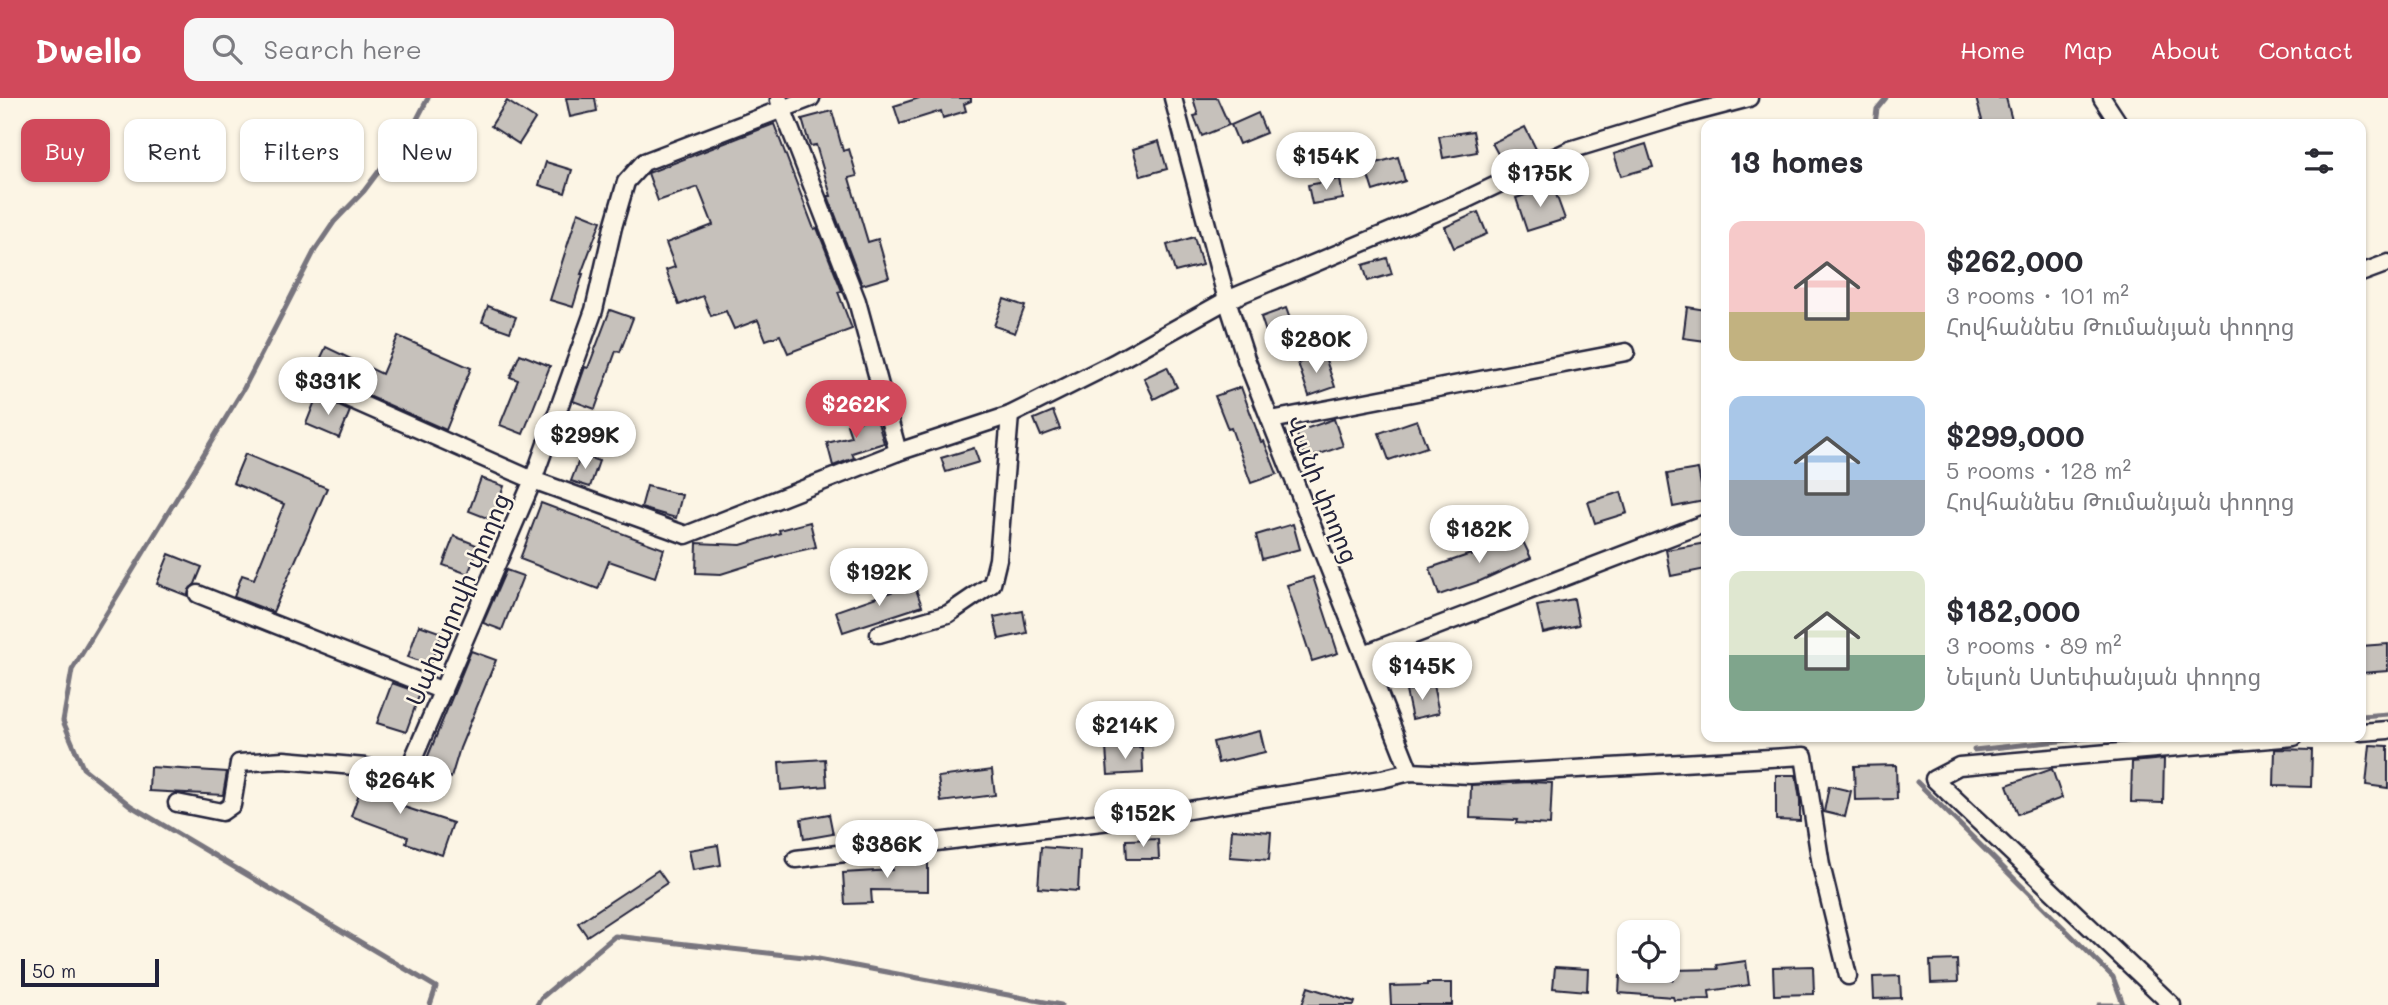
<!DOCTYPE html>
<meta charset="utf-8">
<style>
body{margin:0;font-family:Mali,"Noto Sans Armenian",sans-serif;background:#f7f7f7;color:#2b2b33;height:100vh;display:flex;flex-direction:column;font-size:26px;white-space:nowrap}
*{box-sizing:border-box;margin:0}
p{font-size:23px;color:#7c7c81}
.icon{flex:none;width:38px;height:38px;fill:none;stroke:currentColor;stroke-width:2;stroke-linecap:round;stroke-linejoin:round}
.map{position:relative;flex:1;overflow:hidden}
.panel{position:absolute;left:1701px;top:21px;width:665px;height:623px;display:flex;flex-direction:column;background:#fff;border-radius:14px;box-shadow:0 2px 5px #0004}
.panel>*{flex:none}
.hud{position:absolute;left:21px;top:21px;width:665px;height:63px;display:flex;gap:14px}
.buttons{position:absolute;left:1617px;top:822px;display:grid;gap:14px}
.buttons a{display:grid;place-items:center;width:63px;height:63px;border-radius:14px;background:#fff;box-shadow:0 2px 5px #0004;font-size:35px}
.scale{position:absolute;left:21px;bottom:18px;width:138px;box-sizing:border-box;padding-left:7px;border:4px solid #22223b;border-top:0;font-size:19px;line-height:24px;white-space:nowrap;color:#22223b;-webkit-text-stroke:5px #fcf5e5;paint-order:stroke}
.price{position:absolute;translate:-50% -60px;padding:0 16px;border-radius:24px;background:#fff;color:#222;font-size:23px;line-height:46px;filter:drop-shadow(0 2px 4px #0008)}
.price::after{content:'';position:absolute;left:50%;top:42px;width:21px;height:16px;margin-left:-10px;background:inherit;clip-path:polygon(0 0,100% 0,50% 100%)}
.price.active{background:#d1495b;color:#fff}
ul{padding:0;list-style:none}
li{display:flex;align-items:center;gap:21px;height:175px;padding:0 28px}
li span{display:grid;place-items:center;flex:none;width:196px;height:140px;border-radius:14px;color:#555}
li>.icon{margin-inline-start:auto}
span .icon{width:84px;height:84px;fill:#fffc;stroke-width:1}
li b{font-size:30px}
h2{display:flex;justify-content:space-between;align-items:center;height:84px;padding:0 28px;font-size:30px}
.chip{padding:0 24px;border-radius:14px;background:#fff;box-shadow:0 2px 5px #0004;font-size:24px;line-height:63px}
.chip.active{background:#d1495b;color:#fff}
header{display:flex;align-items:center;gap:42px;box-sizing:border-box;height:98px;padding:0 35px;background:#d1495b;color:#fff}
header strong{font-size:33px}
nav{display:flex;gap:38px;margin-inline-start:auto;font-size:24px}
.search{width:490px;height:63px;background:#f7f7f7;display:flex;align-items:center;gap:18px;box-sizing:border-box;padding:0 24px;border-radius:14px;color:#7c7c81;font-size:26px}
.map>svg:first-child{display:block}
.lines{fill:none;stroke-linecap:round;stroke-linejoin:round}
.stream{stroke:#78757e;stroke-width:5}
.building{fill:#c6c1bb;stroke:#22223b;stroke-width:2}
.minor-casing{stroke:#22223b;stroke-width:21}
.minor{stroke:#fcf5e5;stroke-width:16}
.labels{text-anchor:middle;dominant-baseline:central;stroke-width:5;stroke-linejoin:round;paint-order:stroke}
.street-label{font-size:24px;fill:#22223b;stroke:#fcf5e5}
</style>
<header>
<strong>Dwello</strong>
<div class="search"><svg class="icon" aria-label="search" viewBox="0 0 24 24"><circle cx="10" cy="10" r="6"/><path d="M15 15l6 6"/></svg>Search here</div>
<nav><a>Home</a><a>Map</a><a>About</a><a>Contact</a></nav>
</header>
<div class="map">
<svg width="2388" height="907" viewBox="0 0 2388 907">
<rect width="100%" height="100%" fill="#fcf5e5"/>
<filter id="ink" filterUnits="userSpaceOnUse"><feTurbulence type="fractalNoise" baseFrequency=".0143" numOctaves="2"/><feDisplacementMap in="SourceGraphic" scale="14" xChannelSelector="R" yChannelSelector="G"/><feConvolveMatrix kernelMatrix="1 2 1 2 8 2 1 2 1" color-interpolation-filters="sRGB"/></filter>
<g filter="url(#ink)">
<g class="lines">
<g class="stream">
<path d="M428 0 415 25 364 93 334 124 315 152 244 290 72 572 63 623 83 670 131 708 436 889 430 907"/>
<path d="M1875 26 1877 11 1886 0"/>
<path d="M2361 618 2388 616"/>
<path d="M1974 652 2097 639"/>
<path d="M1917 684 2113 879 2123 906"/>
<path d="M537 907 541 900 615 838 813 860 1061 907"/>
<path d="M2099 907H2124"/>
</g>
</g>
<g class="building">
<path d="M566 0H595L597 13 570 19Z"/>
<path d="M919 0H971V3L964 6 966 13 943 20 941 13 900 26 894 8Z"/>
<path d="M1193 0H1217L1229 27 1202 38 1194 18 1198 17Z"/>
<path d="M1976 0H2006L2013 26H1983Z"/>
<path d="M507 3 535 21 519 46 491 28Z"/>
<path d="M832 13 843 53 849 51 857 78 849 80 868 144 878 141 889 179 862 187 828 98H831L816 47 810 48 802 21Z"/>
<path d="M1258 15 1266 35 1239 46 1231 27Z"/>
<path d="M774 26 814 131 817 130 842 193 838 194 852 231 788 255 780 237 766 242 758 222 734 231 726 213 711 218 703 198 679 207 666 172 675 169 666 145 713 127 698 89 658 103 648 75Z"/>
<path d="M1525 29 1536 51 1504 67 1492 45Z"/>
<path d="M1473 33 1477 54 1443 60 1439 38Z"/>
<path d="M1159 43 1167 71 1141 78 1133 51Z"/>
<path d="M1646 46 1653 69 1621 78 1614 56Z"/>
<path d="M1398 59 1405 83 1373 93 1365 68Z"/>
<path d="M546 64 572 72 565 95 539 87Z"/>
<path d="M1340 81 1343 101 1312 106 1308 87Z"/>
<path d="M1553 88 1565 121 1527 133 1516 100Z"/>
<path d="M578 114 601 123 581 176H583L573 209 550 202Z"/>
<path d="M1478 114 1487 136 1454 150 1445 129Z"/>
<path d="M1194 139 1202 167 1175 174 1167 147Z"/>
<path d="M1387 160 1392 176 1368 183 1363 167Z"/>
<path d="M1004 201 1025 208 1015 235 994 228Z"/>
<path d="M488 208 516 219 510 234 482 224Z"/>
<path d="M1687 209 1706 212V243L1683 240Z"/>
<path d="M1286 210 1298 243 1272 252 1261 219Z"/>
<path d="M610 212 633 220 620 254 616 253 595 311 573 303 585 269 588 270Z"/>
<path d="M398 238 471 270 446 332 314 274 326 249 382 276Z"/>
<path d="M520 256 550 268 523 336 500 327 518 282 510 279Z"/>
<path d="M1324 256 1335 289 1309 298 1298 265Z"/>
<path d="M1167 269 1177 289 1154 301 1144 280Z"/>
<path d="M1241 289 1261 344 1264 343 1277 376 1251 385 1231 330 1228 331 1215 298Z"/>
<path d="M317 298 350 313 339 340 306 326Z"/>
<path d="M1053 313 1060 331 1041 338 1034 321Z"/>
<path d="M876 318 884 345 852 355 854 360 833 368 827 345 851 339 847 327Z"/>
<path d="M1334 321 1343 348 1306 361 1296 334Z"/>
<path d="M1417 322 1427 349 1389 362 1379 335Z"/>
<path d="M974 350 979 364 946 374 941 360Z"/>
<path d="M245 356 327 390 273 514 234 499 242 477 254 481 284 406 233 385Z"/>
<path d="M581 357 599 363 590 389 571 383Z"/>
<path d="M1698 371 1704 403 1673 409 1667 376Z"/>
<path d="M481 380 504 388 492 422 469 413Z"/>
<path d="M647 388 682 397 676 420 641 410Z"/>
<path d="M1621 394 1627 415 1595 425 1588 404Z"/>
<path d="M541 405 664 451 655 479 609 463 598 491 520 461Z"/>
<path d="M810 424 816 449 785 456 721 476 696 475 697 445 741 447 780 435 779 432Z"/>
<path d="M1293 426 1300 451 1262 461 1256 437Z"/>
<path d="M1520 437 1531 460 1480 483 1439 497 1430 470 1471 456V458Z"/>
<path d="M454 438 479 448 468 476 443 467Z"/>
<path d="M1706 445V471L1671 478 1666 452Z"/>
<path d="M169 456 202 469 195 486 189 492 188 498 157 486Z"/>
<path d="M506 472 523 478 502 532 483 525Z"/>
<path d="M1313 479 1338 555 1312 563 1287 487Z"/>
<path d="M914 486 922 508 843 534 836 513Z"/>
<path d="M1574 501 1579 527 1543 535 1537 508Z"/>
<path d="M1023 513 1027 535 999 541 994 519Z"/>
<path d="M419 527 442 535 430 567 408 559Z"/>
<path d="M2388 546V573L2361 575V548Z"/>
<path d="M471 553 496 562 460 650 451 680 423 670Z"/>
<path d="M392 585 420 595 406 634 377 625Z"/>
<path d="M1433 587 1439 615 1412 621 1406 593Z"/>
<path d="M1260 633 1265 654 1218 665 1213 644Z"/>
<path d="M2370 647 2388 648V690L2366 687Z"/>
<path d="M1142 649 1143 675 1108 677 1106 650Z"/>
<path d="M2275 651 2312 652 2311 689 2274 688Z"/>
<path d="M825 661 827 688 781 692 779 664Z"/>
<path d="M2164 661 2163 705 2131 704 2132 664Z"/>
<path d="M1896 667 1897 701 1855 702 1854 668Z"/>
<path d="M150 669 227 674 223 697 149 693Z"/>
<path d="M2052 671 2062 700 2018 716 2007 687Z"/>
<path d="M992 672 995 697 941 704 938 679Z"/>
<path d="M1776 677H1796L1800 702V723L1776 722Z"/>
<path d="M365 679 405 687 398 707 453 725 442 757 406 745 408 739 351 718Z"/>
<path d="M1529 684 1552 685 1550 727 1516 725 1517 722 1470 720 1471 687Z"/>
<path d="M1829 688 1851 693 1845 719 1824 714Z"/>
<path d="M829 716 833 736 804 741 801 721Z"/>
<path d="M1232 731 1271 734 1269 762 1230 759Z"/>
<path d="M1158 741 1159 761H1127L1126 742Z"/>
<path d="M718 747 721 767 693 772 689 752Z"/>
<path d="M1041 749 1080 752 1078 793 1038 790Z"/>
<path d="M893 761H928V793L871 792 872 805 845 806 843 775 892 772Z"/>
<path d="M658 772 667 785 587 838 578 825Z"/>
<path d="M1957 862 1958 884 1931 885 1930 863Z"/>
<path d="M1746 863 1749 887 1709 893 1710 901 1674 902 1673 899 1619 895 1620 878 1673 882V872L1718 871 1717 867Z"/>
<path d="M1813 868 1814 896 1774 897 1773 869Z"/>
<path d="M1555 869 1588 871 1587 893 1553 890Z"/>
<path d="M1900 878 1901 900 1874 901 1873 879Z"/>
<path d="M1427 885H1452V907H1391L1390 888 1427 887Z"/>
<path d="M1308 889 1355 904 1354 907H1302Z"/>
</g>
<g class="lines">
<defs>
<g id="minor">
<path d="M1173 0 1227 202 1246 261 1410 674"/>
<path d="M2102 0 2119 26"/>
<path d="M779 2 857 203 898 354"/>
<path d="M2361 175 2388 165"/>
<path d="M318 287 533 382 686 437 898 354 1010 317 1114 265 1227 202 1465 102 1570 52 1688 16 1749 0"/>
<path d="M1271 322 1626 254"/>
<path d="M198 496 443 593"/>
<path d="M879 536 948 516 992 486 998 461 1010 317"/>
<path d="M1364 556 1706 425"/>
<path d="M2361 634 2388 632"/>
<path d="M177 705 222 714 232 707 239 665 284 662 366 669 396 675 408 673 533 382 594 212 613 129 626 84 644 64 811 0"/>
<path d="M796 761 1151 718 1382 681 1410 674 1470 677 1804 658 1821 767 1848 878"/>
<path d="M2172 907 1934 681 1959 668 2294 639"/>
</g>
</defs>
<use href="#minor" class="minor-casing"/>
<use href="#minor" class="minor"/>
</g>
</g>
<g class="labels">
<g class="street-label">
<text transform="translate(1323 391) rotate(68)">Վանի փողոց</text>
<text transform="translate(457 501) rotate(-67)">Սախարովի փողոց</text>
</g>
</g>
</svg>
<div class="buttons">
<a><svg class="icon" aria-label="locate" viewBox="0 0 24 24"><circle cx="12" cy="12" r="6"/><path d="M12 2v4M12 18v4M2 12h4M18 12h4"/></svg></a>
</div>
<div class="scale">50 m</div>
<b class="price" style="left:1326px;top:94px">$154K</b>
<b class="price" style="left:1540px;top:111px">$175K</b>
<b class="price" style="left:1316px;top:277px">$280K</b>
<b class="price" style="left:328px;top:319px">$331K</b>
<b class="price active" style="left:856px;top:342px">$262K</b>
<b class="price" style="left:585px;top:373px">$299K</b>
<b class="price" style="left:1479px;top:467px">$182K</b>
<b class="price" style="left:879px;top:510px">$192K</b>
<b class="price" style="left:1422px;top:604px">$145K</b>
<b class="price" style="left:1125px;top:663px">$214K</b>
<b class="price" style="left:400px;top:718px">$264K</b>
<b class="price" style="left:1143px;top:751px">$152K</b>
<b class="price" style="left:887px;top:782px">$386K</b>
<div class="hud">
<a class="chip active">Buy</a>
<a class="chip">Rent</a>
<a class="chip">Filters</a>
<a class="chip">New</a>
</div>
<section class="panel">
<h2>13 homes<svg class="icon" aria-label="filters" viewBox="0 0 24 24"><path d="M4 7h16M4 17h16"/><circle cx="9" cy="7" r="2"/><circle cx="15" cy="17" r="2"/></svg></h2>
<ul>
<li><span style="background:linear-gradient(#f6c9c9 65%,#c2b280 0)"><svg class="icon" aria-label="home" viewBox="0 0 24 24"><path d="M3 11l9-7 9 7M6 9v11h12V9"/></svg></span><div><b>$262,000</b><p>3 rooms · 101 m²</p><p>Հովհաննես Թումանյան փողոց</p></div></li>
<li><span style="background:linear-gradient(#a9c7e8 60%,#9aa5b1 0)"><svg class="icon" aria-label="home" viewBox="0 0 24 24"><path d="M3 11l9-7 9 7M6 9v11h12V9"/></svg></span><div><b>$299,000</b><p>5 rooms · 128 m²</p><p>Հովհաննես Թումանյան փողոց</p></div></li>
<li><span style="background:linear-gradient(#dfe7d0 60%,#7fa58c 0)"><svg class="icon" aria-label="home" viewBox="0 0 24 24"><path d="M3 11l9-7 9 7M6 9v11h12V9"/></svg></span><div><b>$182,000</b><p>3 rooms · 89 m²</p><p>Նելսոն Ստեփանյան փողոց</p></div></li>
</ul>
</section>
</div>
